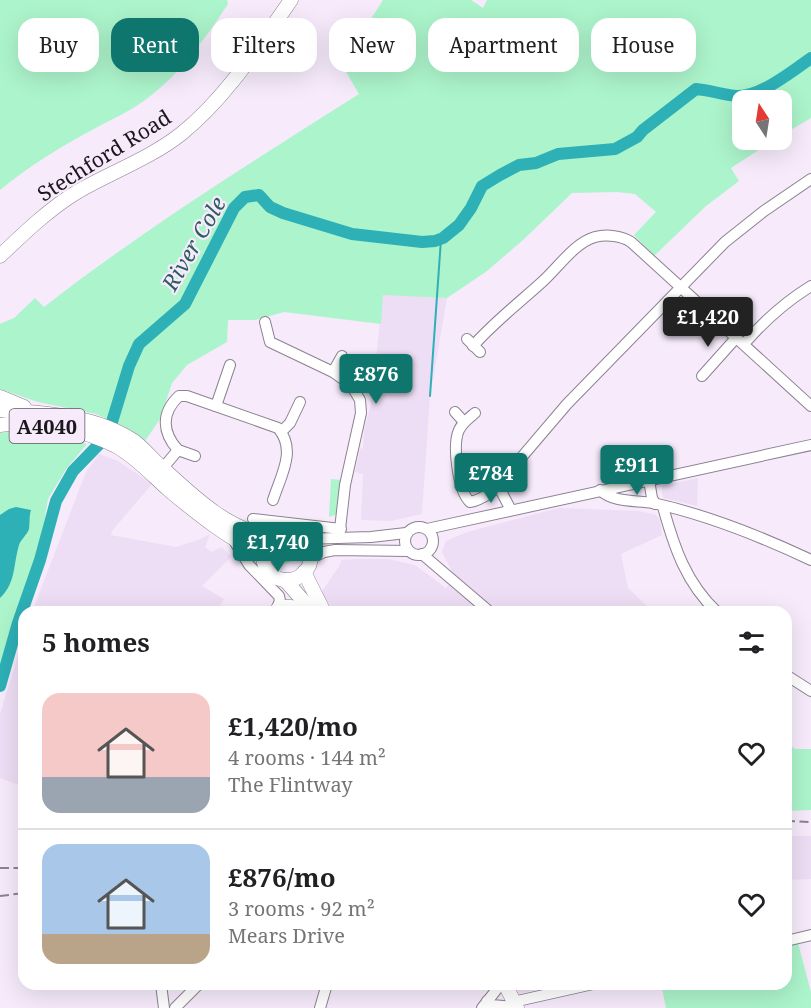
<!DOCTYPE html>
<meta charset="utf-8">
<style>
body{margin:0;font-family:"Noto Serif",serif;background:#f2f2f2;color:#202124;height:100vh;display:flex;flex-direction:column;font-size:22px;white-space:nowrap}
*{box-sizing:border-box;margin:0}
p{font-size:20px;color:#757577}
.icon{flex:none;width:33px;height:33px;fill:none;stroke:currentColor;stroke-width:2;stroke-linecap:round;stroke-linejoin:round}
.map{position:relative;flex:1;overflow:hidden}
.side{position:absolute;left:18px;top:606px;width:774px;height:384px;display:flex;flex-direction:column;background:#fff;border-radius:18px;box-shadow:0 6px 24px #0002}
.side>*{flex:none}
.hud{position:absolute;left:18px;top:18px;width:776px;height:54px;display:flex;gap:12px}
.needle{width:39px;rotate:348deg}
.fabs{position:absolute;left:732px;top:90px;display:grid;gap:12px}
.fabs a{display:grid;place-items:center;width:60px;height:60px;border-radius:12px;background:#fff;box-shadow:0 6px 24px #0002;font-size:30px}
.price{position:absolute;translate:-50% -51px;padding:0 14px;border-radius:6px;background:#0f766e;color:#fff;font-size:20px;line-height:39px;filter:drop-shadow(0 2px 3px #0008)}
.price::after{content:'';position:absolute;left:50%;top:36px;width:18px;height:14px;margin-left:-9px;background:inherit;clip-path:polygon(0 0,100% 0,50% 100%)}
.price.on{background:#222;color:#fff}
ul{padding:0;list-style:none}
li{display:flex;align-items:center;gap:18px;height:150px;padding:0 24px}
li+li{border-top:2px solid #e0e0e0}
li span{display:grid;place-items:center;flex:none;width:168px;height:120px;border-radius:18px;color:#555}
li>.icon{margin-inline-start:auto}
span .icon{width:72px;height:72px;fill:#fffc;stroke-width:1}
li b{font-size:26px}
h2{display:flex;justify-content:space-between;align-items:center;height:72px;padding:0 24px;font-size:26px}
.chip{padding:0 21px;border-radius:18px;background:#fff;box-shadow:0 6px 24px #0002;font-size:21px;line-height:54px}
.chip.on{background:#0f766e;color:#fff}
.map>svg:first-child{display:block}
.built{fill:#eedef5}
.green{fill:#acf4cb}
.water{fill:#2db0b6}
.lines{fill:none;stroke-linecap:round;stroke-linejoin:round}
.stream{stroke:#2db0b6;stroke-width:2}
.river{stroke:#2db0b6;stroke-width:12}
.minor-casing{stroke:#8c8291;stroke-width:12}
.major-casing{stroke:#8c8291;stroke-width:15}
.minor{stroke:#fff;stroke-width:10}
.major{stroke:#fff;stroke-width:14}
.rail{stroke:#8b838e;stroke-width:2;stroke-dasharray:9 4.5;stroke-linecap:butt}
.labels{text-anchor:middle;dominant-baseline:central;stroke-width:4.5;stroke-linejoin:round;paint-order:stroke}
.shield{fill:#f6eafb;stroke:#5d5660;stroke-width:1.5}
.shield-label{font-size:20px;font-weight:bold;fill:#1b171d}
.street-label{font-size:21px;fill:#1b171d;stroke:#f6eafb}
.water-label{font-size:22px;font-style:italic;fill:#2b5e61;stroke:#f6eafb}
</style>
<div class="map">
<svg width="811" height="1008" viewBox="0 0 811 1008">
<rect width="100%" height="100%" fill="#f6eafb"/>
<g class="built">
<path d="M383 294 447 298 430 396 422 514 391 521 361 520 363 474 355 472 360 449 363 448 364 430 371 404Z"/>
<path d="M99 454 118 461 152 484 112 531 111 535 176 547 201 539 210 534 205 547 211 552 222 547 231 557 202 586 224 599 216 612H32L86 472Z"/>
<path d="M698 478 697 506 664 498 662 495V486Z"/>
<path d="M559 508 639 511 656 515 660 520 662 535 621 554 628 588 653 612H336L323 596 322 591 340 565 341 560 357 559H388L415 565 446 588 455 577 442 552 446 541 467 532Z"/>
<path d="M24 635V787L0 778V714Z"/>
<path d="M786 836H811V879L786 880Z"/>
<path d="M513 984H550V987L516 994Z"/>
</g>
<g class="green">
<path d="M0 0H227L228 4C202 43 174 83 133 108 120 116 106 122 92 130 60 147 29 166 0 190Z"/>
<path d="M383 0H471L483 8 487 0H811V118L782 135V100H742V140H774L731 168 739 181 706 206 654 256 634 235 656 212 635 194 617 192 572 193 523 240 487 271 447 298 383 295 381 324 284 312 255 320H228L227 342 187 365 172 383 160 419 145 441 126 428 96 414 38 402 0 389V324L14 318 35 298 44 307C144 229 252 162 359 94L342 65Z"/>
<path d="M17 431 60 437 87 444 66 469 48 499 40 546 31 576 10 633 0 669V433Z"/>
<path d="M331 479 341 480 337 514 329 517Z"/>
<circle cx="286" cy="554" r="9"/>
<path d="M786 741 795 749H811V810L786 811Z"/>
<path d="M798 943 811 992V1008H666L661 984H786V945Z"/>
</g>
<path class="water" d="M16 507 31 510C29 516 30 522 29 529 27 535 21 539 19 545 13 565 16 583 0 598V515L9 509Z"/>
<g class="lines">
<path class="stream" d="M430 396 441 239"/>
<path class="river" d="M0 686 18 623 40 560 56 501 73 471 108 435 129 366 139 344 185 304 234 208 245 197 259 195 270 207 283 213 352 234 422 242 435 241 443 238 459 225 471 208 482 186 500 175 519 165 536 163 558 154 615 149 637 137 643 130 696 89C710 90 723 95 737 96 760 97 793 71 811 58"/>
<defs>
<g id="minor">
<path d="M265 322 270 342 333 372 351 385 360 400 361 413 345 485 339 538"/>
<path d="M467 339 480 352"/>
<path d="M744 344C764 321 785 302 811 286"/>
<path d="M473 346C494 322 519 303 542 282 558 268 574 243 595 237 607 234 622 236 631 242L811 406"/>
<path d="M333 372 342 356"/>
<path d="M702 376 736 338"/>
<path d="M216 406 230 365"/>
<path d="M455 412 464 422"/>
<path d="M475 413C469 418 462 423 459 430 452 445 458 491 470 502 481 500 499 489 503 479L567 404 725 242 764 211 811 179"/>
<path d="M281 432 290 423 300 402"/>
<path d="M178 450 195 456"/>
<path d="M163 468 178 450C162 432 161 413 179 396H187L278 428C297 450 281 475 273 500"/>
<path d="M649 480 652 498 655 504"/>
<path d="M501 484 502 493 511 510"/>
<path d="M600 490C614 503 635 500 653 503 708 515 760 536 811 560"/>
<path d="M663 507C674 547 686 583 717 612"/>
<path d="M253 519 341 529"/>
<circle cx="419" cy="541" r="14"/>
<path d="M427 529 811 445"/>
<path d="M233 539 249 565 279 596 280 601 275 612"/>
<path d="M303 539 371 537 406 533"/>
<path d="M422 554 490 612"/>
<path d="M310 559 324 552 335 550 409 551"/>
<path d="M786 675 811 691"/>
<path d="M786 941 811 935"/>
<path d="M161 984 164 1008"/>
<path d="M487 1001 491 1005 516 1007"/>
<path d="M513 1002 593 984"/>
<path d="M175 1008 199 984"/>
<path d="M320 1008 327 984"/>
<path d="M482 1008 501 984"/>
</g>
<g id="major">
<path d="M0 256C24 233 49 209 77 192 111 172 149 159 181 134 226 98 258 47 291 0"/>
<path d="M0 397 24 407"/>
<path d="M0 410C45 413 95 415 134 441 142 447 150 456 157 463 191 494 226 530 272 537"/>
<path d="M0 425C37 420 83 429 116 446 136 457 152 475 169 490 199 515 228 538 263 555"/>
<circle cx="287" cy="556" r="24"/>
<path d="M304 572 324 612"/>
<path d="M285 580 313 612"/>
<path d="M277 610C288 604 294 607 305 612"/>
<path d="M505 984 517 1008"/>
</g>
</defs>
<use href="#minor" class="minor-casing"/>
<use href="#major" class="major-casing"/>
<use href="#minor" class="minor"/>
<use href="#major" class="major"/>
<g class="rail">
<path d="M786 821 811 822"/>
<path d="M0 868H24"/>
<path d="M0 896 24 893"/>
</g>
</g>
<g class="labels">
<rect class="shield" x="9.5" y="409" width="75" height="34" rx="4.5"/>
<g class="shield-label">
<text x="47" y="426">A4040</text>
</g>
<g class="street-label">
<text transform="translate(104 155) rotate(-32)">Stechford Road</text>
</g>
<g class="water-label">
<text transform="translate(193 243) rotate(-60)">River Cole</text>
</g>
</g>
</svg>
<div class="fabs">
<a><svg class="needle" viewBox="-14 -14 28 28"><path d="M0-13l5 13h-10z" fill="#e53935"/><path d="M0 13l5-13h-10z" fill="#757577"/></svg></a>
</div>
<b class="price on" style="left:708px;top:348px">£1,420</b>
<b class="price" style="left:376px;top:405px">£876</b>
<b class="price" style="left:637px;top:496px">£911</b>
<b class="price" style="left:491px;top:504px">£784</b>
<b class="price" style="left:278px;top:573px">£1,740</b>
<div class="hud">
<a class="chip">Buy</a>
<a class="chip on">Rent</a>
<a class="chip">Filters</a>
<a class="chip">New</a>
<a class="chip">Apartment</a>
<a class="chip">House</a>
</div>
<section class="side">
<h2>5 homes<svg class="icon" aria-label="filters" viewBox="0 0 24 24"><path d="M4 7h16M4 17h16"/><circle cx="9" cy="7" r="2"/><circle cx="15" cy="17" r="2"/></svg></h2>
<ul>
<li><span style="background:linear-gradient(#f6c9c9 70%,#9aa5b1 0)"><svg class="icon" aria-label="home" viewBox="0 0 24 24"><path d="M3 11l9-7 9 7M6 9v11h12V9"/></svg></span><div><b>£1,420/mo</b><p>4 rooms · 144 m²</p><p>The Flintway</p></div><svg class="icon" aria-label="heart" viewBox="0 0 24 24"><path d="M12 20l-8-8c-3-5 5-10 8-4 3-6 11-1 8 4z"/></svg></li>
<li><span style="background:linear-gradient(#a9c7e8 75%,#b9a48a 0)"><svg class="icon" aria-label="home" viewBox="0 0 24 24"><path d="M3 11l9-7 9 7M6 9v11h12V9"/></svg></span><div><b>£876/mo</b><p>3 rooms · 92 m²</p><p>Mears Drive</p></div><svg class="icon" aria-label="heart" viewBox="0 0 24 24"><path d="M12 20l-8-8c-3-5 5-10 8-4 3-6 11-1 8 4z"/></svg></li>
</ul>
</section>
</div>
